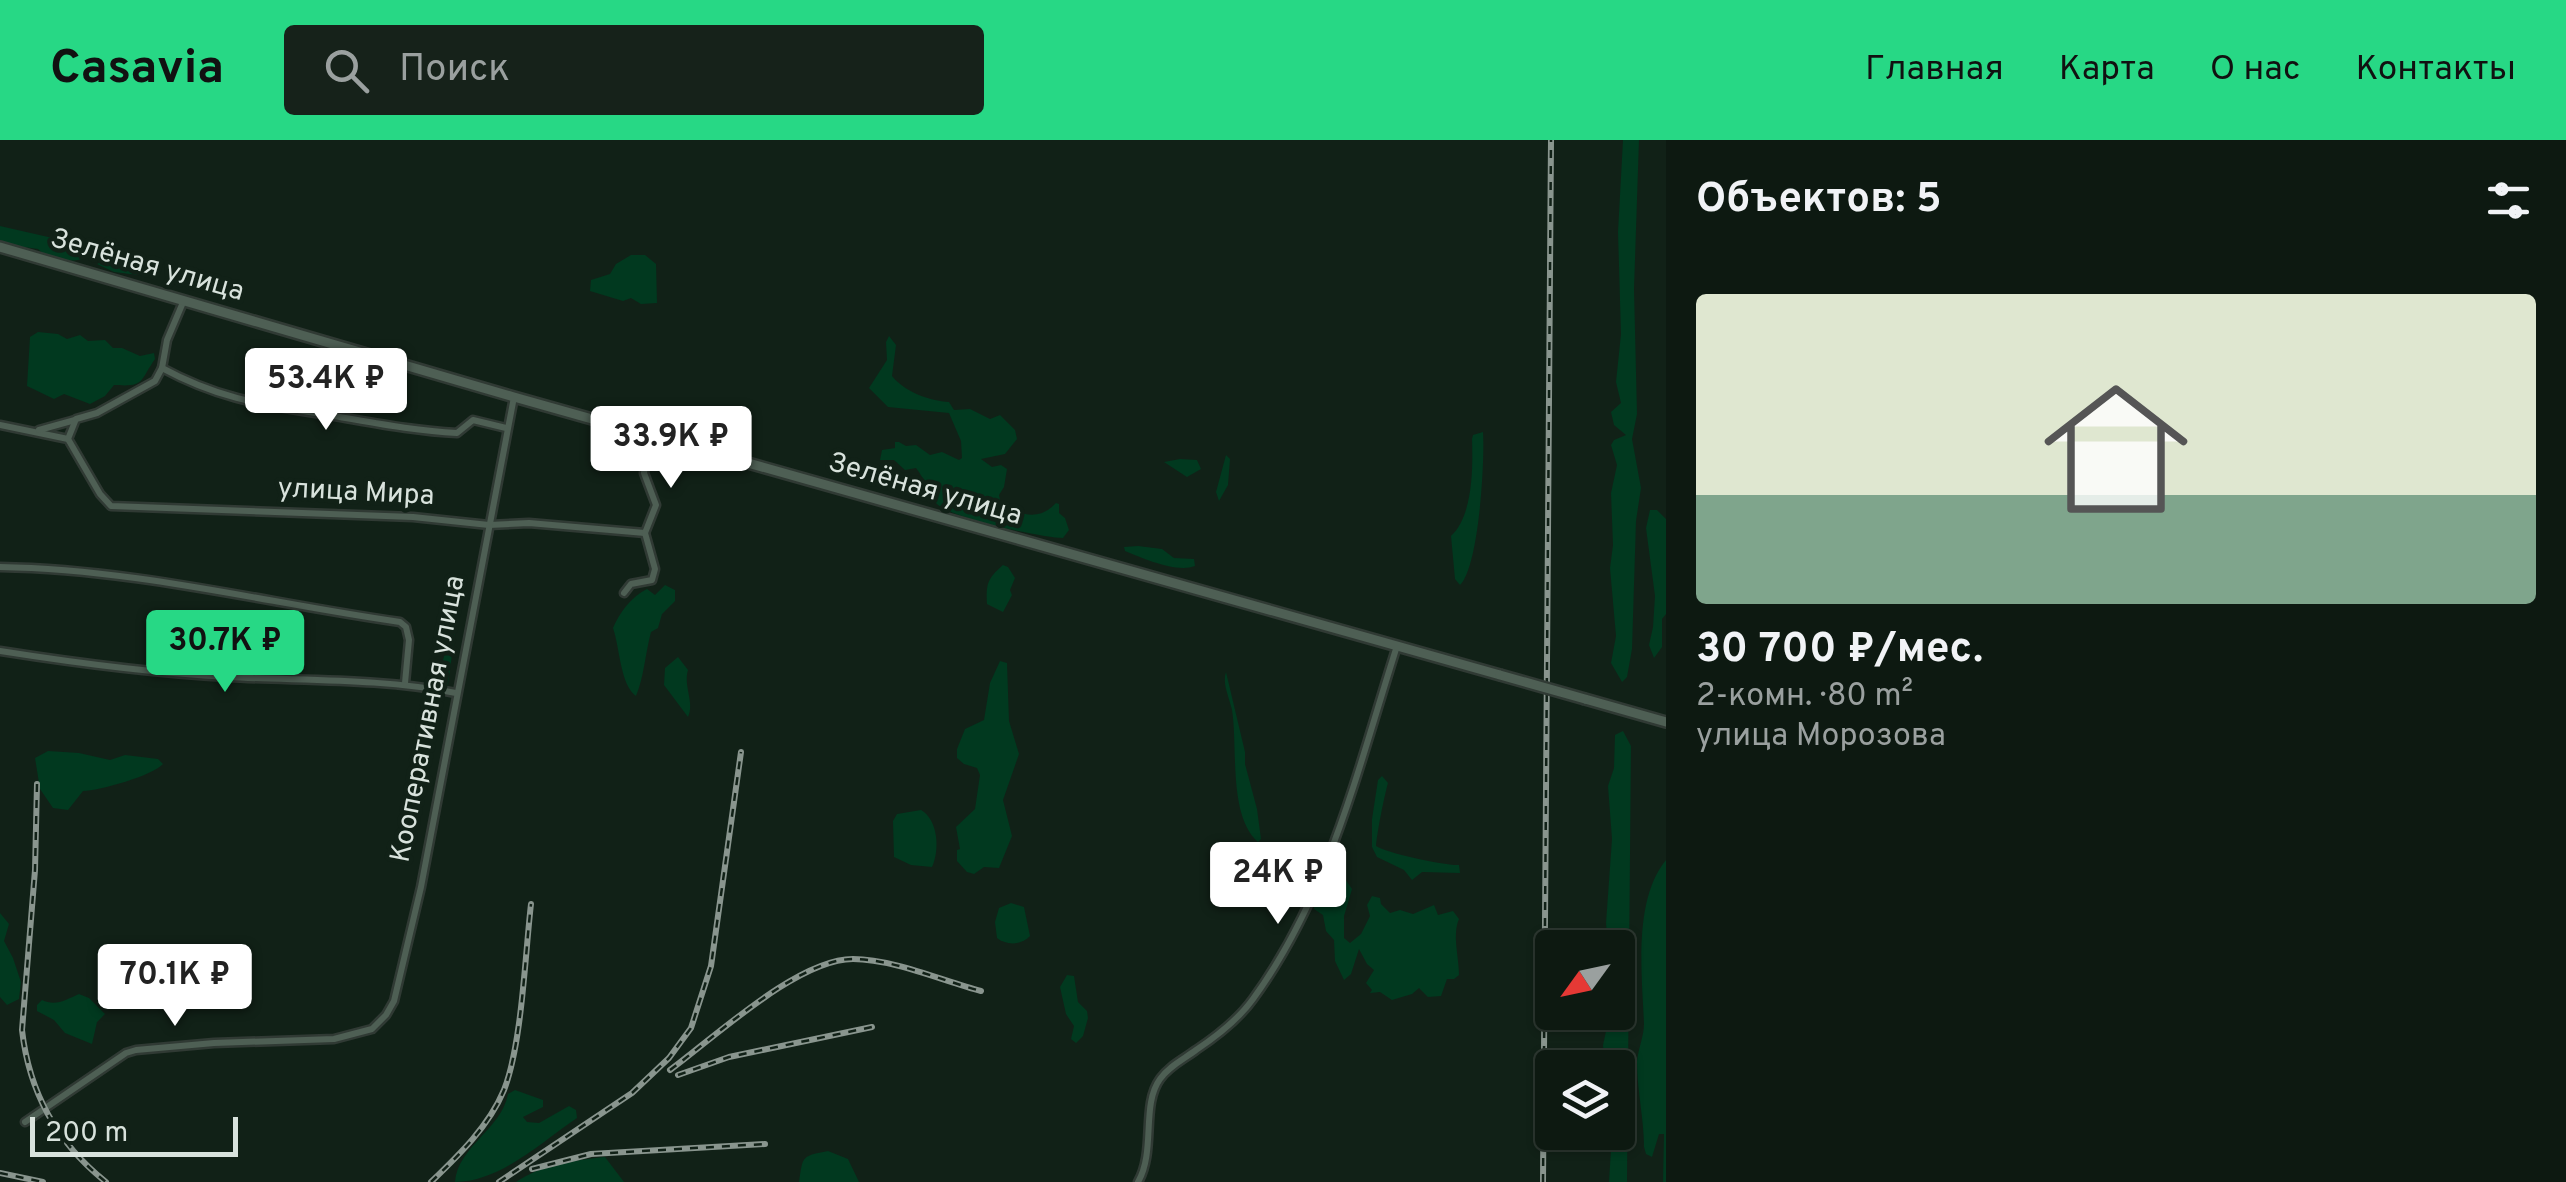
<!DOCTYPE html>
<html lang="ru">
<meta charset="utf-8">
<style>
body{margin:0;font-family:Overpass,sans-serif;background:#16221a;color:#f1f3f6;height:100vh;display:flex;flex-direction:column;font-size:38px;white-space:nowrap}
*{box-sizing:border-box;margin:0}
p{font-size:32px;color:#9aa09f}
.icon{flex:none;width:55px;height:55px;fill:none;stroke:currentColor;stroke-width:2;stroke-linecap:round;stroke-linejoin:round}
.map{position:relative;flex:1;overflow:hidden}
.panel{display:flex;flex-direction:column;background:#0d1911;width:900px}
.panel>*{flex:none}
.needle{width:65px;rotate:237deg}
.fabs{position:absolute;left:1535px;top:790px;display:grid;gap:20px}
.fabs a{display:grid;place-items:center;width:100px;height:100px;border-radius:10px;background:#0d1911;box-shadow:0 2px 8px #0004,0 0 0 2px #2d3831;font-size:50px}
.scale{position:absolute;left:30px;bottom:25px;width:208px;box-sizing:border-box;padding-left:10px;border:5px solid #d8e2dc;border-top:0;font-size:28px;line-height:35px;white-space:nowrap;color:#d8e2dc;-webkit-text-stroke:8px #112117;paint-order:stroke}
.price{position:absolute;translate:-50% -85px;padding:0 22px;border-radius:10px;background:#fff;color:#222;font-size:32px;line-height:65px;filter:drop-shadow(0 2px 5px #0008)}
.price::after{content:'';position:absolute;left:50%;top:60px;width:30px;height:22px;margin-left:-15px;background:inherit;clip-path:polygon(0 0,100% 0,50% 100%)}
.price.on{background:#27d885;color:#111}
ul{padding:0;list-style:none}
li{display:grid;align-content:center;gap:20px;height:530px;padding:0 30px}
li span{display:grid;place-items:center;height:310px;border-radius:10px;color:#555}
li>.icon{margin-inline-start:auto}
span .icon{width:180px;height:180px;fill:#fffc;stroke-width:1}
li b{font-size:42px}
h2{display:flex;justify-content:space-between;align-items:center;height:120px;padding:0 30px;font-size:42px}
header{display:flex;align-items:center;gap:60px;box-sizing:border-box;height:140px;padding:0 50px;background:#27d885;color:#111}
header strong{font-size:48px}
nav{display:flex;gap:55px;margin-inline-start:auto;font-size:35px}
.search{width:700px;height:90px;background:#16221a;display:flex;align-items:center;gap:25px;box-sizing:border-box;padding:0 35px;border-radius:10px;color:#9aa09f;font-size:38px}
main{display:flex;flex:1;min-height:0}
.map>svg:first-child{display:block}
.green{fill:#01391f}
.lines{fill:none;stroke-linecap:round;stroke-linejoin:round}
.street-casing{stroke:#303a34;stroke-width:11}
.secondary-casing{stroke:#303a34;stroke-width:14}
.street{stroke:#4e5f54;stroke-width:6}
.secondary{stroke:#4e5f54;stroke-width:9}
.rail-casing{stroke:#89958e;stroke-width:6}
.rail{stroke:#112117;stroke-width:2.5;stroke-dasharray:8;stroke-linecap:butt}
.secondary-bridge-casing{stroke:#303a34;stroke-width:14;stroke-linecap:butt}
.secondary-bridge{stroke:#4e5f54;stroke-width:9}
.labels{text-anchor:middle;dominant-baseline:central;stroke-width:9;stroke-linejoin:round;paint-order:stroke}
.street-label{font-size:28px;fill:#d8e2dc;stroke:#112117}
</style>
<header>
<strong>Casavia</strong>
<div class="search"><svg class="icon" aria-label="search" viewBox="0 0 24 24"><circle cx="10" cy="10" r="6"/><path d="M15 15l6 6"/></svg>Поиск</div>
<nav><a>Главная</a><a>Карта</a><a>О нас</a><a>Контакты</a></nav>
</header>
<main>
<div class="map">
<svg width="1666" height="1042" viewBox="0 0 1666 1042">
<rect width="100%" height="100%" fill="#112117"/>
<g class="green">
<path d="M1623 0H1639L1634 149 1637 274 1632 299 1641 348 1636 381 1632 509 1627 537 1622 542 1611 523 1616 496 1610 428 1613 405 1611 353 1617 325 1611 305 1614 300 1626 295 1614 285 1611 272 1621 263 1616 242 1621 194 1618 92Z"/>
<path d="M0 86 57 99 71 110 82 109 86 118C71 123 49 121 38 109L9 105 0 100Z"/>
<path d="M631 115H645L656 124 657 163 641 164 631 158 623 161 590 151 591 140 610 134 616 124Z"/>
<path d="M107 119 130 129 145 130 146 136 114 132 97 124Z"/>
<path d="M38 192 58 194 67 199 80 195 88 201 105 200 113 208H122L140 216 154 213 155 219C139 242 145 247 114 245L105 256 90 264 64 254 54 259 27 246 30 197Z"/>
<path d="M889 196 896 205 892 236C905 252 930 261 949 262L954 270 970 269 990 279 1000 275 1015 290 1017 299 1005 314 981 319 992 327 1001 325 1007 329 1004 347 999 355 1001 366C1022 374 1038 382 1056 363L1059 364V373L1065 378 1069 390 1063 398C1043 398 949 378 936 363 928 353 925 339 916 328L905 330 894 320H880L882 310 895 308V302H899L906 306 916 305 930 315 942 312 959 320 962 318 961 301 949 273 888 267 869 248 887 220 886 202Z"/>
<path d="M1483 292C1485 320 1479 427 1460 445L1455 439 1451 396C1473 376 1473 327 1472 299L1473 295Z"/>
<path d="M1226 315 1230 319 1228 345 1219 361 1216 352Z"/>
<path d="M1180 319 1197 320 1201 329 1187 337 1164 322Z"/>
<path d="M1650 370H1657L1666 379V474L1662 479V507L1654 518 1649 505 1653 487 1655 456 1646 388Z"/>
<path d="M1138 406 1162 409 1174 418 1194 419 1195 426C1177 433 1144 419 1125 411L1124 407Z"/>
<path d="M1003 425 1008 427 1015 438 1010 450 1012 455 1003 472 987 464C986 444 987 439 1003 425Z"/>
<path d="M665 445 675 450V461L662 474 658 488 651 492C645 515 644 537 636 556 620 544 620 508 613 488 620 472 631 457 647 449L655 455Z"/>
<path d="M455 493 448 544 443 547 438 539 446 509Z"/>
<path d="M678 517 688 530C683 546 695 563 688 577L664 545 665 528Z"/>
<path d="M1000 521 1007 523 1009 581 1019 614 1003 660 1012 696 999 728 984 727 974 734 967 732 957 721V710L960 709 956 687 975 669 980 635 977 628 964 624 957 618V609L965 589 984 580 990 543Z"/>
<path d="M1226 532 1245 612V624L1257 669 1261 699 1258 702C1228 676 1238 607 1232 570 1229 556 1222 544 1226 532Z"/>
<path d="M1623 591 1631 606 1627 1042H1609L1612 993 1618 992V928L1604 927 1603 905 1610 873 1618 872V808L1608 807 1606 783 1612 699 1608 646 1614 628 1615 595Z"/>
<path d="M48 611 79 613 110 620 125 615 158 619 163 624C154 635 99 651 83 651L68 670 53 668 40 649 35 618Z"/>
<path d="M1382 636 1388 643C1384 657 1377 693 1376 706 1386 713 1446 726 1459 725L1460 733 1422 732 1412 740 1404 730 1377 717 1372 707V679L1378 640Z"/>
<path d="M921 670C938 680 940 709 932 727L911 725 894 717 893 681 897 674Z"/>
<path d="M1666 720V1042H1663L1664 994H1659L1652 1017 1646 1014 1644 1007C1644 979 1637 950 1637 922 1638 909 1644 896 1644 884 1642 835 1633 760 1666 720Z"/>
<path d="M1343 736 1352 749 1344 776V798L1350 803 1361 794 1370 776 1367 765 1372 756 1380 758 1381 764 1390 773 1400 770 1413 774 1434 765 1438 775 1453 771 1459 779C1452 795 1459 816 1459 835L1454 839H1447L1441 856 1428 857 1419 848 1412 854 1392 860 1380 852 1370 853 1372 850 1366 843 1374 830 1367 824 1359 809 1351 834 1344 840 1335 821 1334 800 1326 791 1323 775 1314 769V762L1323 752 1333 755Z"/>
<path d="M1011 763 1024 767 1030 796C1022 805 1007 806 997 798L995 782 999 768Z"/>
<path d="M0 773 9 784 4 801 13 818 21 842 19 859 7 865 0 857Z"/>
<path d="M1067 835 1074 836 1078 862 1087 871 1088 878 1083 896 1076 903 1071 899 1074 886 1066 874 1060 847Z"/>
<path d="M79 854 89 858 105 874 97 882 92 904 65 893 54 880 37 871V865L42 860C56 867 67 859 79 854Z"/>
<path d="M515 950 543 960V967L523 977 527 982 539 983 569 966 576 970 577 978C540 1003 500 1042 455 1042 458 1006 501 990 508 954Z"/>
<path d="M828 1011 848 1019 859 1042H799C803 1016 801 1016 828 1011Z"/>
<path d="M605 1017 624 1042H516C540 1025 576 1020 605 1017Z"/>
</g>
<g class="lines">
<defs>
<g id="street">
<path d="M162 228C223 261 267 265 334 276 375 283 415 291 457 293L473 280 506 288"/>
<path d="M0 285 68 299 100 354 111 366 413 377 489 385 529 383 645 393"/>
<path d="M39 290 75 280"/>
<path d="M68 299 76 279 97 273 155 241 162 228 167 200 184 160"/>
<path d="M645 393 656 365 644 333 649 295"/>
<path d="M0 427C135 429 267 463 400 482L406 487 409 500 405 543"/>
<path d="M624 453 631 444 652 440 655 429 645 393"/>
<path d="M0 511C76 523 151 533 228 537 304 541 380 538 456 553"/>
<path d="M25 982 126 913 136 910 214 903 334 899 372 889 386 875 394 861 421 747 514 257"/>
<path d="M1138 1042C1156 1011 1141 965 1160 939 1169 926 1184 919 1196 910 1217 896 1238 880 1253 859 1329 755 1358 628 1397 506"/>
</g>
<g id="secondary">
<path d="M0 107 514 257 1500 535"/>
<path d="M1585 559 1666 582"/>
</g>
</defs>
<use href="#street" class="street-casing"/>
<use href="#secondary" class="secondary-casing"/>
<use href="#street" class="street"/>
<use href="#secondary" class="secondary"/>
<defs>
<g id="rail">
<path d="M37 644 35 730 22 890C29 952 57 1003 106 1042"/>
<path d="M670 930C715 897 798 819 853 819 893 819 943 841 981 851"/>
<path d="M678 935 729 917 872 887"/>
<path d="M532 1029 591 1014 765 1004"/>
<path d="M0 1033 43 1042"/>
<path d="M431 1042C459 1015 489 986 504 950 522 904 525 815 531 764"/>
<path d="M499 1042 632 953 669 918 691 888 711 826 741 612"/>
<path d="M1543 1042 1551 0"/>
</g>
</defs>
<use href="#rail" class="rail-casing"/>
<use href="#rail" class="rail"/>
<defs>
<path id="secondary-bridge" d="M1500 535 1585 559"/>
</defs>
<use href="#secondary-bridge" class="secondary-bridge-casing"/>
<use href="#secondary-bridge" class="secondary-bridge"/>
</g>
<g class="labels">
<g class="street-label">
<text transform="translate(147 126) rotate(16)">Зелёная улица</text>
<text transform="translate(925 350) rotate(16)">Зелёная улица</text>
<text transform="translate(356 353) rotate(3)">улица Мира</text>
<text transform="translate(429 579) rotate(-79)">Кооперативная улица</text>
</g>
</g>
</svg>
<div class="fabs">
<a><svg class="needle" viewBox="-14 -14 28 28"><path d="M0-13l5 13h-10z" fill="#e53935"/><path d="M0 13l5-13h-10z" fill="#9aa09f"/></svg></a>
<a><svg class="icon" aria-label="layers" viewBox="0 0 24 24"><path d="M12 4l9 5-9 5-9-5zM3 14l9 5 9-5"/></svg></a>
</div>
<div class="scale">200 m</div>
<b class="price" style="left:326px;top:293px">53.4K ₽</b>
<b class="price" style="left:671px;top:351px">33.9K ₽</b>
<b class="price on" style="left:225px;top:555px">30.7K ₽</b>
<b class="price" style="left:1278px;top:787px">24K ₽</b>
<b class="price" style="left:175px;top:889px">70.1K ₽</b>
</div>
<section class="panel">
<h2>Объектов: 5<svg class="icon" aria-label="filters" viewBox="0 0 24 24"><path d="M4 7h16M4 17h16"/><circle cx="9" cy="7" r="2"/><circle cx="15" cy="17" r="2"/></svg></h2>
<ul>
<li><span style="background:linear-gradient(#dfe7d0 65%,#7fa58c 0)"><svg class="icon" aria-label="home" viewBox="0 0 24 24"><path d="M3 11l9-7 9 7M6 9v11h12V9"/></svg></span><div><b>30 700 ₽/мес.</b><p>2-комн. · 80 m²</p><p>улица Морозова</p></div></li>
</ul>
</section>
</main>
